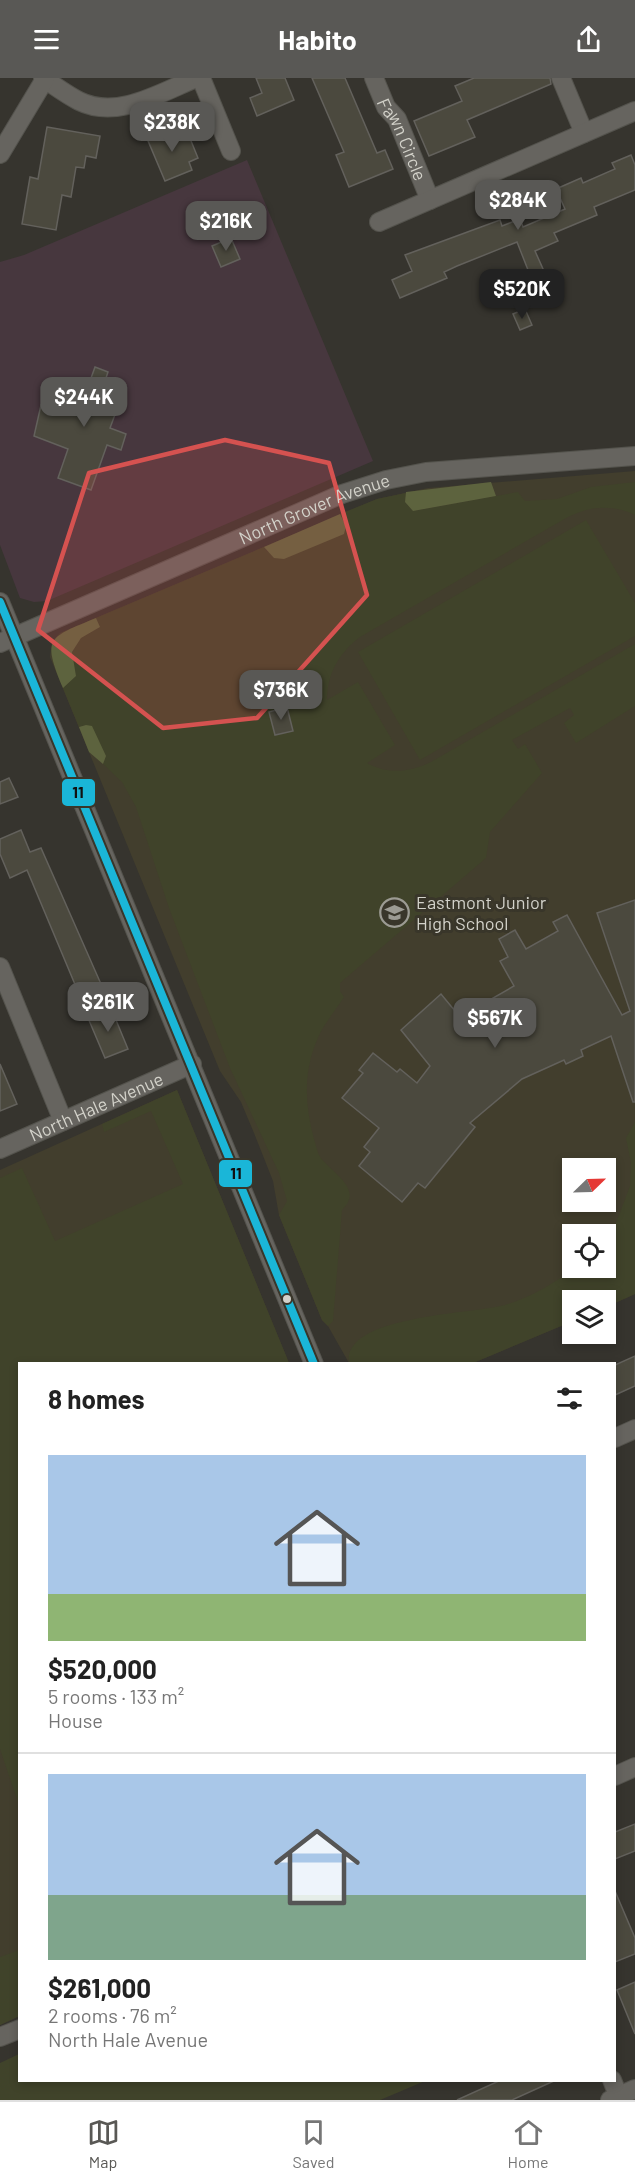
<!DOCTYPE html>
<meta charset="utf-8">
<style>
body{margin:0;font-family:Barlow,sans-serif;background:#f2f2f2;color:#222;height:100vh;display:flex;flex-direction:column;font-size:22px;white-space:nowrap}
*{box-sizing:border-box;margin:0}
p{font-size:20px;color:#767676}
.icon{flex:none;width:33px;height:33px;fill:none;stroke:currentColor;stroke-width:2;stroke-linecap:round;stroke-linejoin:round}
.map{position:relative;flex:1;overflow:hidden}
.drawer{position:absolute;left:18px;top:1284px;width:598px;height:720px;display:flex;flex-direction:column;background:#fff;border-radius:0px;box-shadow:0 3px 9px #0003}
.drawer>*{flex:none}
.needle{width:39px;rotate:67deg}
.fabs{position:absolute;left:562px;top:1080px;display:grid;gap:12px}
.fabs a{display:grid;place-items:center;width:54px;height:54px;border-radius:0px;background:#fff;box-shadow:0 3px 9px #0003;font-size:30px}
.price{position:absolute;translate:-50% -51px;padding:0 14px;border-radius:12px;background:#595855;color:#fff;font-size:20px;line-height:39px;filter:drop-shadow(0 2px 3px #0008)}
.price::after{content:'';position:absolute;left:50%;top:36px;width:18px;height:14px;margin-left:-9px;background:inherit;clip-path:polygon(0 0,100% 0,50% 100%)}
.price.selected{background:#222;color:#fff}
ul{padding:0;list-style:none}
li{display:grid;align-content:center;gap:12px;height:318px;padding:0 30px}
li+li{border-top:2px solid #e0e0e0}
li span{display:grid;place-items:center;height:186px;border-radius:0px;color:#555}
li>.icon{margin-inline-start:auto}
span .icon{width:108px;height:108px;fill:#fffc;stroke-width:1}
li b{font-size:26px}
h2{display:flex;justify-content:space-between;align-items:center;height:72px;padding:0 30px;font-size:26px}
header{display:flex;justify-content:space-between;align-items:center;height:78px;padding:0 30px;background:#595855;color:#fff;font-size:27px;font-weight:700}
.dock{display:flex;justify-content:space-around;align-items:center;height:84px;border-top:2px solid #e0e0e0;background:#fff;font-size:16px;color:#767676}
.dock a{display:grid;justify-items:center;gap:3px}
.dock .selected{color:#595855}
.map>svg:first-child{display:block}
.commercial{fill:#47373e}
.built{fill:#423e2d;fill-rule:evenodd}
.green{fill:#40432a}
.forest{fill:#5d633e}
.building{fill:#4b493e;stroke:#63615c;stroke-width:1.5}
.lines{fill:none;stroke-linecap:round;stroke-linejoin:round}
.minor-casing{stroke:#54534d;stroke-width:20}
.minor{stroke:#66645f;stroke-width:18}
.bus-1-casing{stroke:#39362a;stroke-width:12}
.bus-1{stroke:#1ab6d8;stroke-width:8}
.marked{fill:#d55250;fill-opacity:0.2;stroke:#d55250;stroke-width:4.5;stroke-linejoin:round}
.bus-dot{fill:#d3d2ca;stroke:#39362a;stroke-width:2}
.labels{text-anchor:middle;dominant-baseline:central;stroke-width:6;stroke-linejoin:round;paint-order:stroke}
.street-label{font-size:18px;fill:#d3d2ca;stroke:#39362a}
.poi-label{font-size:18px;fill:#d3d2ca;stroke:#39362a;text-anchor:start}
.line-badge{stroke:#39362a;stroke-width:2}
.pale-badge-label{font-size:16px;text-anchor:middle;font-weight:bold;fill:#111}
</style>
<header><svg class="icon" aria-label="menu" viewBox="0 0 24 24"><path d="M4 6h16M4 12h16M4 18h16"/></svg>Habito<svg class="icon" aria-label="share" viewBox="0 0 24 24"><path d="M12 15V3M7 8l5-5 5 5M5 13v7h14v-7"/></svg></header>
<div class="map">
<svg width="635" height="2022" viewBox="0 0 635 2022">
<rect width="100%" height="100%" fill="#36342e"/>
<path class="commercial" d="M247 82 373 383 47 523 34 524 20 520 0 467V184L24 177Z"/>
<g class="built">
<path d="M635 393V1216L606 1229V1222H573V1243L473 1285H349L328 1248 322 1242 279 1137 273 1103 254 1055 241 1024 220 993 50 579 52 564 60 555 377 421 428 410ZM573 1090H606V1124H573ZM573 1156H606V1190H573Z"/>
<path d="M177 1012 289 1285 20 1286V1938L0 1947V1092Z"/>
</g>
<g class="green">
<path d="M635 404V437C612 426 590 428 568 439L360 559C339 575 327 596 327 622L358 604 395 667 367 685C388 697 410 694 431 684L635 566V628L576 665 564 645 574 637 570 630 512 662 518 671 525 666 542 695 490 754 486 780 340 905V913L344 919C335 933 323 947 317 962 303 995 305 1028 314 1061 316 1067 317 1074 320 1079 333 1096 364 1111 342 1132L333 1243 328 1248 322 1242 279 1137 287 1123 279 1095 230 990 169 830 136 729 122 704 103 686 106 678 86 647 79 649 63 610 76 598 72 574 81 560 100 549 96 540 264 469 267 474 346 448 340 436 377 421 406 415 405 424 413 433 518 414 525 423 557 421 591 409Z"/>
<path d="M586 442 635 525V558L420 682 358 574Z"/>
<path d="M177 1012 289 1285 20 1286 19 1727 0 1671V1100L22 1090 55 1163 183 1106 151 1033 104 1054 102 1046Z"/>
<path d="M635 1044V1216L606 1229V1222H573V1243L473 1285H349C342 1237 474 1236 505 1227 525 1221 542 1212 559 1201 564 1198 569 1193 574 1190 582 1187 597 1190 606 1190V1157L616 1145 630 1108 631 1085 626 1060Z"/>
<path d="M19 1872V1938L0 1947V1879Z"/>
<path d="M19 1976 20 2002 425 2003 380 2022H0V1985Z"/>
</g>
<g class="forest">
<path d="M491 404 496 418 413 433 405 424 406 414Z"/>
<path d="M340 436 346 448 344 456 284 481 274 480 264 469Z"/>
<path d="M96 540 100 549 81 560 72 574 76 598 63 610C42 559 48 560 96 540Z"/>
<path d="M86 647 92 648 106 678 103 686 89 674 79 649Z"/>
</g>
<g class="building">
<path d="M256 0H285L294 22 257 38 250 20 262 15Z"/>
<path d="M312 0H345L377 75 385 72 393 91 349 109 336 77 344 74Z"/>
<path d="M474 0H550L551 6 467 42 475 59 429 78 414 43 462 23 455 8Z"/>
<path d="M47 49 100 58 96 80 86 78 84 90 76 89 71 119 62 117 56 152 22 146 30 99 38 101Z"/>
<path d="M163 50 168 61 187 53 198 80 189 84 192 92 165 103 146 58Z"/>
<path d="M631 77 635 87V112L594 129 597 137 554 155 558 163 535 173 543 191 530 197 517 164 457 188 444 194 447 200 400 220 392 202 412 193 405 177 500 142 502 148 520 141 523 149 565 131 556 111 581 100 583 105 615 91 612 85Z"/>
<path d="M214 126 220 139 198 149 192 135Z"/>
<path d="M231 160 240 181 221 189 212 168Z"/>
<path d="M525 231 532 247 520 252 513 236Z"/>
<path d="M95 289 108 294 106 300 126 307 110 350 126 356 121 372 107 367 91 412 58 400 68 371 34 358 41 327 45 329 49 317 81 328Z"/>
<path d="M287 629 293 653 275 657 269 634Z"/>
<path d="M9 700 18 719 0 726V704Z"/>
<path d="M21 752 30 774 41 770 101 906 79 916 27 792 10 800 0 776V761Z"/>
<path d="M635 822V1024H633L611 958 581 972 583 978 566 986 564 982 522 1001 470 1045 475 1049 425 1110 418 1105 402 1124 359 1088 370 1074 364 1069 379 1050 342 1020 363 995 359 992 373 975 397 994 400 991 417 1005 430 988 401 952 441 916 460 939 514 908 500 883 508 879 499 861 515 852 526 871 558 853 553 844 567 837 622 937 630 933 597 835Z"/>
<path d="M111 930 128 971 105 980 88 940Z"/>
<path d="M0 986 17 1026 0 1033Z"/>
<path d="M635 1278V1308L615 1317V1287Z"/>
<path d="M635 1746V1773L615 1781V1754Z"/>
<path d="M615 1813 635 1860V1876L615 1884Z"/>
<path d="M635 1904V1956L617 1912Z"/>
<path d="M501 2002H556L512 2022H457Z"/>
</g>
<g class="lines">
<defs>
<g id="minor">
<path d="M43 0C55 8 67 17 79 23 117 42 160 15 196 0"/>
<path d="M201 0 231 73"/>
<path id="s1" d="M374 0 386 29 397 41 430 122"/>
<path d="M561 0 584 55"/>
<path d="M0 76 45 1"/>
<path d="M379 144 635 33"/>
<path d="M0 524 314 1286"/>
<path id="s2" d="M0 565 342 416 386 402 426 394 635 378"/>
<path d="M0 889 63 1043"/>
<path id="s3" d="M0 1071 192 986"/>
<path d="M615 1360 635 1351"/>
<path d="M615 1698 635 1689"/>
<path d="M0 1959 20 1951"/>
<path d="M612 2002 620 2022"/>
<path d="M610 2022 635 2011"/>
</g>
</defs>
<use href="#minor" class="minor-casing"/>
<use href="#minor" class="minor"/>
<defs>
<path id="bus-1" d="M0 524 314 1286"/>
</defs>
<use href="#bus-1" class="bus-1-casing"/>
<use href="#bus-1" class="bus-1"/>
</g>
<path class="marked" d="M225 362 329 385 367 517 257 640 163 650 38 552 89 395Z"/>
<defs>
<symbol id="school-ring" viewBox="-11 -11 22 22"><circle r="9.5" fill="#39362a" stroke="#9c9b93" stroke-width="1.5"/><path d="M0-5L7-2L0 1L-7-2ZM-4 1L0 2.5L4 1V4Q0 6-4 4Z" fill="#9c9b93"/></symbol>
</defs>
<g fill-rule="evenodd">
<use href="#school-ring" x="378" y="818" width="33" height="33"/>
</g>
<circle class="bus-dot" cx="287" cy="1221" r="5"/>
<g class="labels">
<g class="street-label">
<text stroke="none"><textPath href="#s1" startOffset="68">Fawn Circle</textPath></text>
<text stroke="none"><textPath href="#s2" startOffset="342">North Grover Avenue</textPath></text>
<text stroke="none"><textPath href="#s3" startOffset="105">North Hale Avenue</textPath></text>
</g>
<g class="poi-label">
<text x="416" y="824">Eastmont Junior<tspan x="416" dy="21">High School</tspan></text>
</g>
</g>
<g class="line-badge">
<rect x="61" y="700" width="35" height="29" rx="6" fill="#1ab6d8"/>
<rect x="218" y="1081" width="35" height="29" rx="6" fill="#1ab6d8"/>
</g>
<g class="pale-badge-label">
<text x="78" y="720">11</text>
<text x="236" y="1101">11</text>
</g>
</svg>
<div class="fabs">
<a><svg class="needle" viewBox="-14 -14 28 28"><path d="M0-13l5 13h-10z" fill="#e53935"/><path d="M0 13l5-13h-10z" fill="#767676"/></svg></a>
<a><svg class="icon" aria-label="locate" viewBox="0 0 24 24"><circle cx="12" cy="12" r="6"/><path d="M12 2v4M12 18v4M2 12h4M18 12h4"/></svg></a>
<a><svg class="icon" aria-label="layers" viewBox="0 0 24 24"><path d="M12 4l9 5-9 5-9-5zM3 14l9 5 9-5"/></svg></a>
</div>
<b class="price" style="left:172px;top:75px">$238K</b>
<b class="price" style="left:518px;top:153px">$284K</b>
<b class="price" style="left:226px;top:174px">$216K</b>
<b class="price selected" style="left:522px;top:242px">$520K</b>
<b class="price" style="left:84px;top:350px">$244K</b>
<b class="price" style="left:281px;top:643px">$736K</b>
<b class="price" style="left:108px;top:955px">$261K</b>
<b class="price" style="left:495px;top:971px">$567K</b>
<section class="drawer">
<h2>8 homes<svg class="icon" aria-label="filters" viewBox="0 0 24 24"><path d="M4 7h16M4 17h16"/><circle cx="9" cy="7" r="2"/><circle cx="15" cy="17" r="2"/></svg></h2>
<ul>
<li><span style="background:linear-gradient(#a9c7e8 75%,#8fb573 0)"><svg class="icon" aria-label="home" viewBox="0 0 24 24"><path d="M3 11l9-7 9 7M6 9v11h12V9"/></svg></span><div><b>$520,000</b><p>5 rooms · 133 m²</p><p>House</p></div></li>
<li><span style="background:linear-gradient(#a9c7e8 65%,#7fa58c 0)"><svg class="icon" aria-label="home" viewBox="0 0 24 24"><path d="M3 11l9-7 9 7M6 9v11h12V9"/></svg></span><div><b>$261,000</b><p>2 rooms · 76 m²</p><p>North Hale Avenue</p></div></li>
</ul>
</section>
</div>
<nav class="dock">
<a class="selected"><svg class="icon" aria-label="map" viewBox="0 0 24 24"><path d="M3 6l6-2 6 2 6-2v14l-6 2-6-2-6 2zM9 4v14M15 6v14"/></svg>Map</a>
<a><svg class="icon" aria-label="saved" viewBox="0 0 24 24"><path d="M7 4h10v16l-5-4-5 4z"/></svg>Saved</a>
<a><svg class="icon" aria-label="home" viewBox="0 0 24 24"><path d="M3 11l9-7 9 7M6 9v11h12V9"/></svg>Home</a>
</nav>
